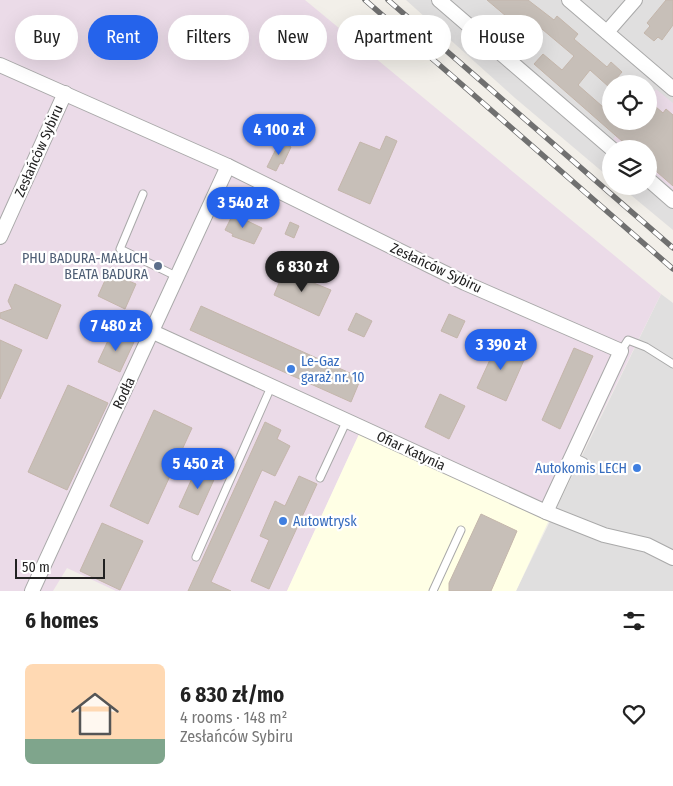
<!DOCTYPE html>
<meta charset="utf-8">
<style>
body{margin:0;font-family:"Fira Sans Condensed",sans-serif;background:#f2f2f2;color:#222;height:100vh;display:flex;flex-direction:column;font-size:19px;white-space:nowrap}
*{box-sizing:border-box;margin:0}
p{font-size:16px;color:#767676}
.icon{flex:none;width:28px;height:28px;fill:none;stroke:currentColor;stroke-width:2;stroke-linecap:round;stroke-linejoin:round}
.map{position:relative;height:591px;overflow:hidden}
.details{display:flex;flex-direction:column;background:#fff;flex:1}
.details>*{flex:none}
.hud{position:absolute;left:15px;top:15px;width:644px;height:45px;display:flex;gap:10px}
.tools{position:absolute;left:602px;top:75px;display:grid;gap:10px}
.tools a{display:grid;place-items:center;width:55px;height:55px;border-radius:50%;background:#fff;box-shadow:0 5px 20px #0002;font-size:25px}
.scale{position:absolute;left:15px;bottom:12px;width:90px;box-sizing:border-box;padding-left:5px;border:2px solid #222;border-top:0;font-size:14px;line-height:18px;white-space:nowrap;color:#222;-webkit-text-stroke:4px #fff;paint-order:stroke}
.price{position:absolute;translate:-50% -42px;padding:0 11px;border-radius:18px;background:#2563eb;color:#fff;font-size:16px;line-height:32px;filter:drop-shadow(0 1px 2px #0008)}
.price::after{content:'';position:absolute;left:50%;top:30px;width:15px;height:11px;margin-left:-8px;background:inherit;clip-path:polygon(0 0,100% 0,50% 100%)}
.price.active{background:#222;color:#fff}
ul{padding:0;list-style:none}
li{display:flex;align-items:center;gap:15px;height:125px;padding:0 25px}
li+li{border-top:1px solid #e0e0e0}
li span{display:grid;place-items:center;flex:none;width:140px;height:100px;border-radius:8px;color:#555}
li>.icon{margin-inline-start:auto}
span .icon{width:60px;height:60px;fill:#fffc;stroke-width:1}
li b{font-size:21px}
h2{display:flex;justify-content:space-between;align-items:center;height:60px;padding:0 25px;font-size:21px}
.tag{padding:0 18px;border-radius:22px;background:#fff;box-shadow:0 5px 20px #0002;font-size:18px;line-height:45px}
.tag.active{background:#2563eb;color:#fff}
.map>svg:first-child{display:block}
.residential{fill:#e0dfdf;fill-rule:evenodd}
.industrial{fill:#ebdbe8}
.education{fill:#ffffe5}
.building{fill:#c7bfb8;stroke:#c4b6ab}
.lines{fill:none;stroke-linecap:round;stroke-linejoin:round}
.lane-casing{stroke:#a9a9a9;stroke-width:9}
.street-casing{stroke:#a9a9a9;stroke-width:16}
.lane{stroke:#fff;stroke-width:7}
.street{stroke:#fff;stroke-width:14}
.rail-casing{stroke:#707070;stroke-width:5.5}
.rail{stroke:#fff;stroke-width:4;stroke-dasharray:11;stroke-linecap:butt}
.service-dot{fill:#5c6f8a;stroke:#fff;stroke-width:2}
.shop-dot{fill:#3f7fe0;stroke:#fff;stroke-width:2}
.labels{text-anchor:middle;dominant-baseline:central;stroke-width:4.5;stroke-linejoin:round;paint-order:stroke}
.street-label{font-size:14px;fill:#222;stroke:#fff}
.service-label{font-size:14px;fill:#4e5e75;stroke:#fff;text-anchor:end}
.shop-label{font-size:14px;fill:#366cbe;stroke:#fff;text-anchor:start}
</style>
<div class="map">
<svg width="673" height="591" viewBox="0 0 673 591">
<rect width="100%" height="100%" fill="#f2efe9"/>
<g class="residential">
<path d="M406 0H673V230L620 186H649V149H611V179L515 98ZM611 84H649V121H611Z"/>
<path d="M661 294 673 303V591H516Z"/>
</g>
<g class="industrial">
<path d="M0 0H305L661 294 549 520 360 432 287 591H116L67 568 53 591H0Z"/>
<path d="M656 89 673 103V190L649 169V149H624L613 139 628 121H649V97Z"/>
</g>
<path class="education" d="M360 432 549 520 516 591H287Z"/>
<g class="building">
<path d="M487 0H528L554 20 557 16 578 34 574 39 607 67 611 62 622 72 609 87 590 70 578 85 611 114V121H649V101L663 113 666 109 673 115V186L649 165V149H631L534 64 543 54 562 70 574 56 536 24 515 48 507 41 519 27Z"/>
<path d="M666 0H673V25L662 40 658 37 654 41 644 33 650 26 647 23Z"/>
<path d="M386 136 397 141 370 204 338 190 360 142 380 150Z"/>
<path d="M280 141 291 147 283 164 280 163 276 171 267 167Z"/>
<path d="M233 214 262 228 254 244 232 236 233 234 225 230Z"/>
<path d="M290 222 299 226 294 238 285 234Z"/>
<path d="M111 267 126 273 124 279 136 284 125 309 98 296Z"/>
<path d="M284 271 331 290 319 316 274 295Z"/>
<path d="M15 284 61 305 47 339 0 318V313L12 309 8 301Z"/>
<path d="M201 306 361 378 351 402 190 330Z"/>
<path d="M356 313 372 321 364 337 348 330Z"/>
<path d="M449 314 465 321 457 338 441 331Z"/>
<path d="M112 332 134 342 120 372 98 362Z"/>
<path d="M0 340 22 350 0 399Z"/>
<path d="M499 340 518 348 515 356 524 360 506 401 477 388Z"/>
<path d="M574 348 593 356 560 429 542 420Z"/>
<path d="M68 385 108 403 67 490 28 472Z"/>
<path d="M440 394 465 406 449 439 425 427Z"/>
<path d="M154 410 192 428 148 524 110 506Z"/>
<path d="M265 422 281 430 277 439 290 446 275 476 262 470 211 582 231 591H188Z"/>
<path d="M198 465 217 473 198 515 179 507Z"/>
<path d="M299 476 317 484 269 589 251 581 269 540 260 536 275 501 285 506Z"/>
<path d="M481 514 517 531 511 545 491 591H449V583Z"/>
<path d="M102 523 143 541 120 590 80 571Z"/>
</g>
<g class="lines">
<defs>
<g id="lane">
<path d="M143 194 120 249 178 277"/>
<path d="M621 351 628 340 646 347 673 364"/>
<path d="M572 456 584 462"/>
<path d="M320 478 347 420"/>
<path d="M196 557 271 387"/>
<path d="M433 591 461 530"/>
</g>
<g id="street">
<path d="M439 0 612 149"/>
<path d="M569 0 673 89"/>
<path d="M607 32 635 0"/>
<path d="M0 65 228 166 465 283 621 351 546 512"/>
<path d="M649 180 673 201"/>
<path d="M0 237 65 93"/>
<path d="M153 332 546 512 604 535 647 545 673 558"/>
<path d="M32 591 228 166"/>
</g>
</defs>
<use href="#lane" class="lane-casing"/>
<use href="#street" class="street-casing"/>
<use href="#lane" class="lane"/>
<use href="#street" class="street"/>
<defs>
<g id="rail">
<path d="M365 0 673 269"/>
<path d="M388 0 673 248"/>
</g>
</defs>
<use href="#rail" class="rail-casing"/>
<use href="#rail" class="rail"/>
</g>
<circle class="service-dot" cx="158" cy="266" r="5"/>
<g class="shop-dot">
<circle cx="291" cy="369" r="5"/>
<circle cx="637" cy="468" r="5"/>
<circle cx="283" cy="521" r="5"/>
</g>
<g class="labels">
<g class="street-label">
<text transform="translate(39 151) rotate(-66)">Zesłańców Sybiru</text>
<text transform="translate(436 268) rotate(25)">Zesłańców Sybiru</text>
<text transform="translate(124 393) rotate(-65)">Rodła</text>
<text transform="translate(411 451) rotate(25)">Ofiar Katynia</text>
</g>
<g class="service-label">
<text x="148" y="258">PHU BADURA-MAŁUCH<tspan x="148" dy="16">BEATA BADURA</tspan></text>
</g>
<g class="shop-label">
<text x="301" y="361">Le-Gaz<tspan x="301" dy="16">garaż nr. 10</tspan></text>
<text x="627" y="468" text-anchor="end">Autokomis LECH</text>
<text x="293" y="521">Autowtrysk</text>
</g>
</g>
</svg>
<div class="tools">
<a><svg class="icon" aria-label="locate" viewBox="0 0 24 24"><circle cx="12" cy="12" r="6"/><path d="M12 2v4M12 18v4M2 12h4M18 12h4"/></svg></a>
<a><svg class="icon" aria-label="layers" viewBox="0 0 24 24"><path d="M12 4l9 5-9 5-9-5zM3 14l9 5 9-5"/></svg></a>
</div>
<div class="scale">50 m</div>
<b class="price" style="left:279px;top:156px">4 100 zł</b>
<b class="price" style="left:243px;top:229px">3 540 zł</b>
<b class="price active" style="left:302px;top:293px">6 830 zł</b>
<b class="price" style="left:116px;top:352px">7 480 zł</b>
<b class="price" style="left:501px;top:371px">3 390 zł</b>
<b class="price" style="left:198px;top:490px">5 450 zł</b>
<div class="hud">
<a class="tag">Buy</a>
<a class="tag active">Rent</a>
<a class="tag">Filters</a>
<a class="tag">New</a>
<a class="tag">Apartment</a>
<a class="tag">House</a>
</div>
</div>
<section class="details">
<h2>6 homes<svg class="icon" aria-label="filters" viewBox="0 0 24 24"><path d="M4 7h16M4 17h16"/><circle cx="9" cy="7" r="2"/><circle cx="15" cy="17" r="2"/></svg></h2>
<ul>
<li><span style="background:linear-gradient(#ffd9b3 75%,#7fa58c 0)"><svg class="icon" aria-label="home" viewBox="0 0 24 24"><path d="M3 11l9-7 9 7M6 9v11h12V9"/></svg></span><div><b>6 830 zł/mo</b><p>4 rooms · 148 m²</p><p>Zesłańców Sybiru</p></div><svg class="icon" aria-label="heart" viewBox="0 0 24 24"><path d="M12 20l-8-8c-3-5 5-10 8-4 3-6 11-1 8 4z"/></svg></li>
</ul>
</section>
